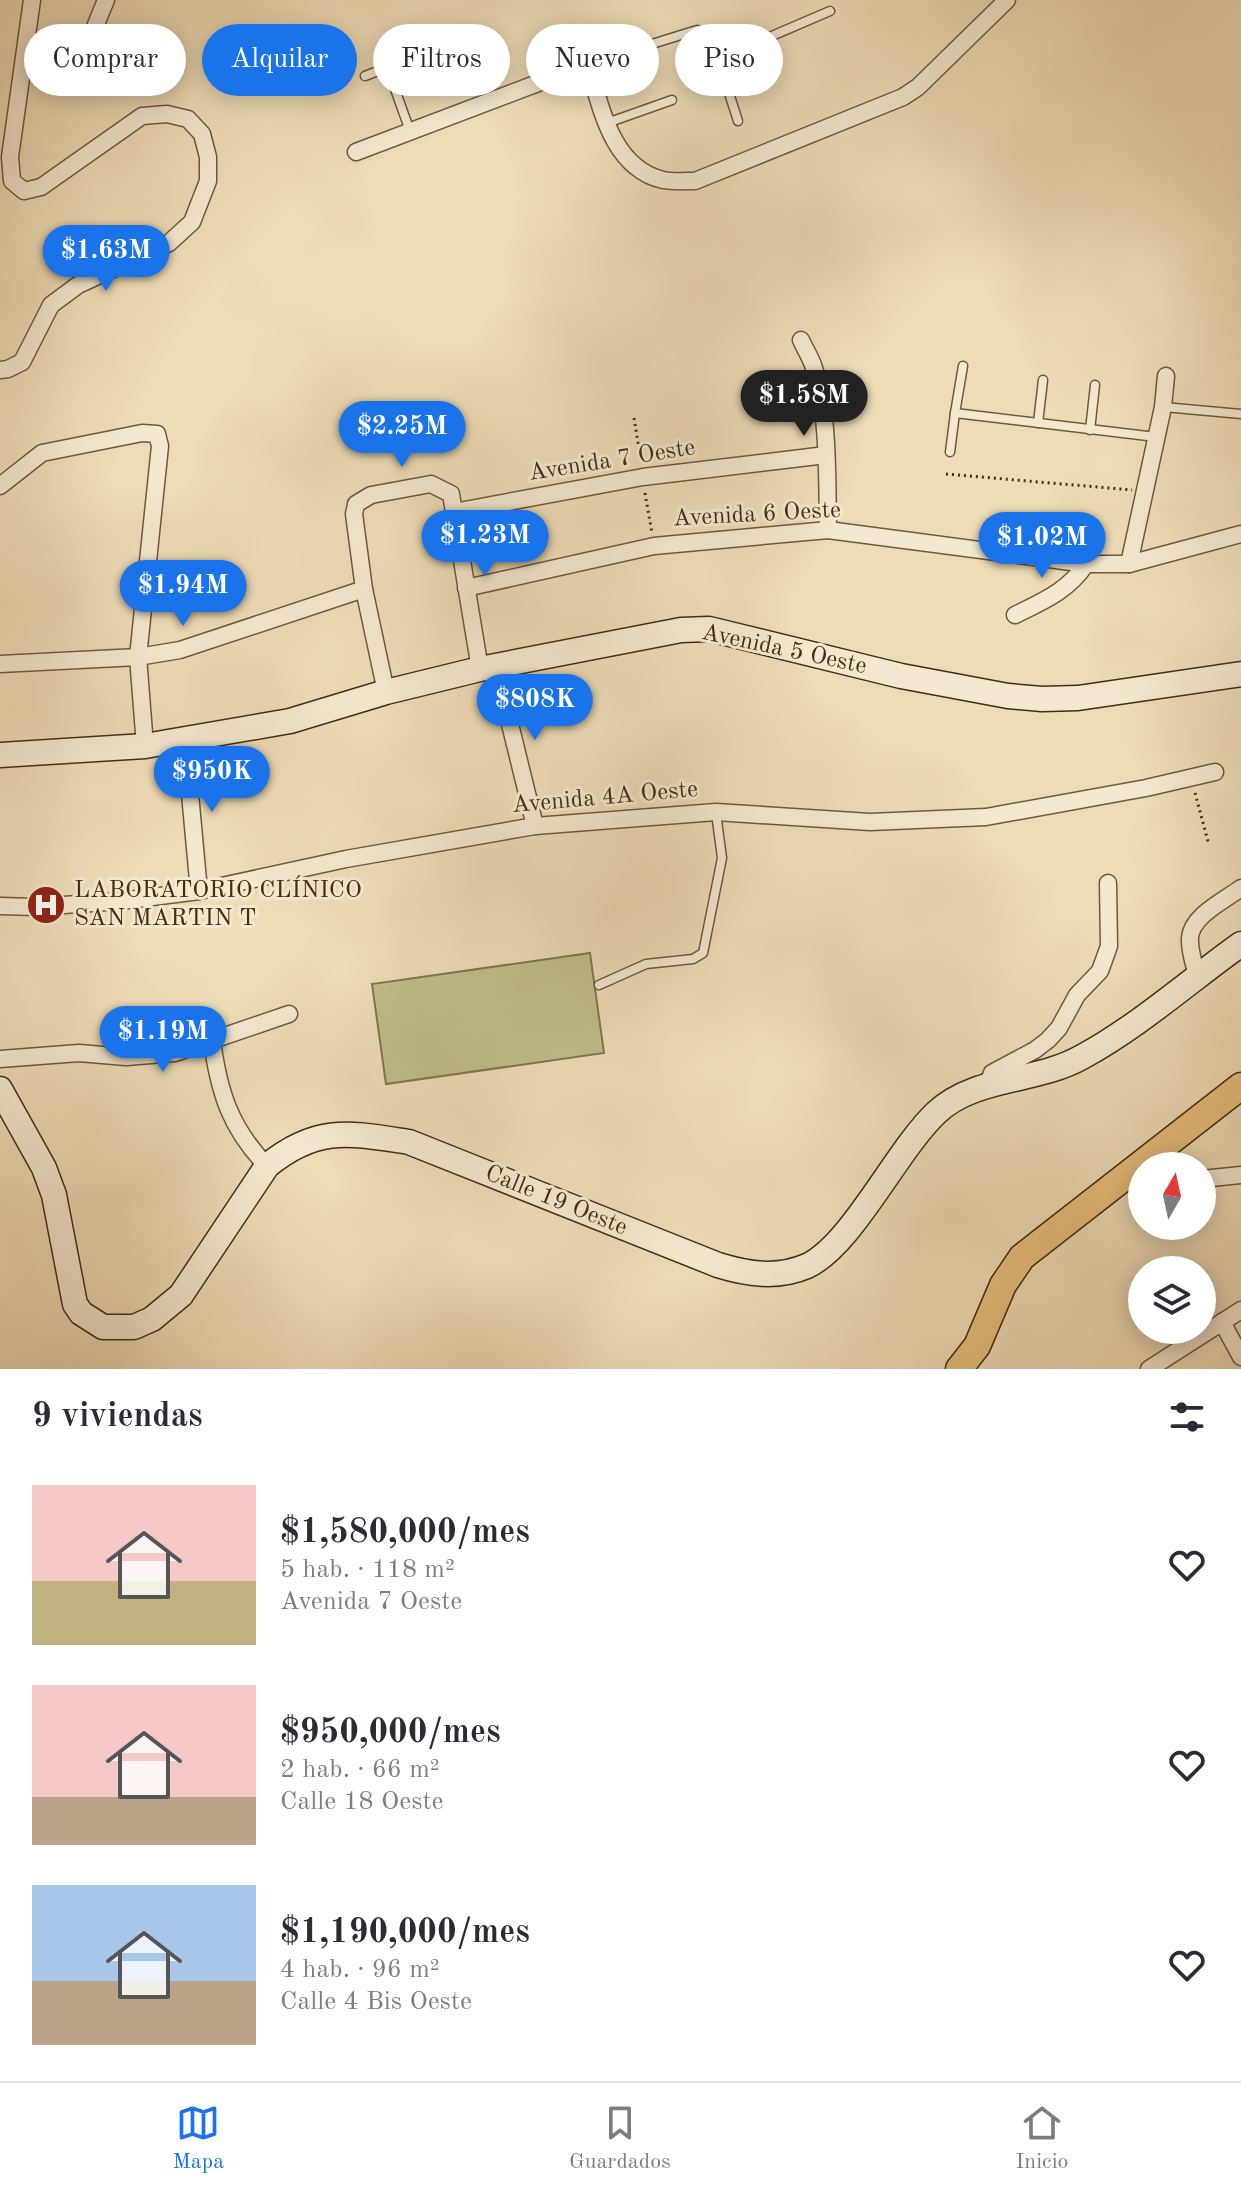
<!DOCTYPE html>
<html lang="es">
<meta charset="utf-8">
<style>
body{margin:0;font-family:"Old Standard TT",serif;background:#f2f2f3;color:#2b2b33;height:100vh;display:flex;flex-direction:column;font-size:30px;white-space:nowrap}
*{box-sizing:border-box;margin:0}
p{font-size:26px;color:#7c7c81}
.icon{flex:none;width:44px;height:44px;fill:none;stroke:currentColor;stroke-width:2;stroke-linecap:round;stroke-linejoin:round}
.map{position:relative;height:1369px;overflow:hidden}
.details{display:flex;flex-direction:column;background:#fff;flex:1}
.details>*{flex:none}
.banner{position:absolute;left:24px;top:24px;width:800px;height:72px;display:flex;gap:16px}
.needle{width:52px;rotate:9deg}
.fabs{position:absolute;left:1128px;top:1152px;display:grid;gap:16px}
.fabs a{display:grid;place-items:center;width:88px;height:88px;border-radius:50%;background:#fff;box-shadow:0 4px 20px #0003;font-size:40px}
.price{position:absolute;translate:-50% -68px;padding:0 18px;border-radius:28px;background:#1a73e8;color:#fff;font-size:26px;line-height:52px;filter:drop-shadow(0 2px 4px #0008)}
.price::after{content:'';position:absolute;left:50%;top:48px;width:24px;height:18px;margin-left:-12px;background:inherit;clip-path:polygon(0 0,100% 0,50% 100%)}
.price.active{background:#222;color:#fff}
ul{padding:0;list-style:none}
li{display:flex;align-items:center;gap:24px;height:200px;padding:0 32px}
li span{display:grid;place-items:center;flex:none;width:224px;height:160px;border-radius:0px;color:#555}
li>.icon{margin-inline-start:auto}
span .icon{width:96px;height:96px;fill:#fffc;stroke-width:1}
li b{font-size:34px}
h2{display:flex;justify-content:space-between;align-items:center;height:96px;padding:0 32px;font-size:34px}
.tag{padding:0 28px;border-radius:36px;background:#fff;box-shadow:0 4px 20px #0003;font-size:28px;line-height:72px}
.tag.active{background:#1a73e8;color:#fff}
.tab-bar{display:flex;justify-content:space-around;align-items:center;height:112px;border-top:2px solid #e1e1e2;background:#fff;font-size:22px;color:#7c7c81}
.tab-bar a{display:grid;justify-items:center;gap:4px}
.tab-bar .active{color:#1a73e8}
.map>svg:first-child{display:block}
.green{fill:#bfbe8a;stroke:#81764e;stroke-width:2}
.lines{fill:none;stroke-linecap:round;stroke-linejoin:round}
.lane-casing{stroke:#6e593c;stroke-width:11}
.street-casing{stroke:#6e593c;stroke-width:19}
.secondary-casing{stroke:#432d13;stroke-width:27}
.primary-casing{stroke:#432d13;stroke-width:29}
.path{stroke:#432d13;stroke-width:3;stroke-dasharray:2 4;stroke-linecap:butt}
.lane{stroke:#f4e8d0;stroke-width:8}
.street{stroke:#f4e8d0;stroke-width:16}
.secondary{stroke:#f4e8d0;stroke-width:24}
.primary{stroke:#e7be7c;stroke-width:26}
.labels{text-anchor:middle;dominant-baseline:central;stroke-width:6;stroke-linejoin:round;paint-order:stroke}
.street-label{font-size:24px;fill:#432d13;stroke:#f4e8d0}
.poi-label{font-size:24px;fill:#432d13;stroke:#f4e8d0;text-anchor:start}
</style>
<div class="map">
<svg width="1241" height="1369" viewBox="0 0 1241 1369">
<rect width="100%" height="100%" fill="#eedcb7"/>
<filter id="stains"><feTurbulence type="fractalNoise" baseFrequency=".0025" numOctaves="4"/><feColorMatrix values="0 0 0 0 .2 0 0 0 0 .09 0 0 0 0 .02 0 0 0 .5 -.17"/></filter>
<radialGradient id="worn" r=".72"><stop offset=".6" stop-color="#630" stop-opacity="0"/><stop offset="1" stop-color="#630" stop-opacity=".3"/></radialGradient>
<path class="green" d="M590 953 604 1053 386 1084 372 984Z"/>
<g class="lines">
<defs>
<g id="lane">
<path d="M718 59 830 11"/>
<path d="M588 64 697 30 705 34 718 59 738 121"/>
<path d="M387 67 410 131"/>
<path d="M365 76 460 39"/>
<path d="M597 95 644 76"/>
<path d="M607 123 672 100"/>
<path d="M1164 407 1241 414"/>
<path d="M955 413 963 366"/>
<path d="M1038 423 1043 380"/>
<path d="M1090 430 1095 385"/>
<path d="M950 452 955 413 1156 437"/>
<path d="M599 985 646 964 693 959 703 953 722 858 716 813"/>
</g>
<g id="street">
<path d="M81 61 106 0"/>
<path d="M356 152 588 64C601 108 612 168 663 180 673 182 685 181 695 181L903 97 918 87 1007 0"/>
<path d="M801 340C805 349 811 358 814 368 829 414 827 481 828 530"/>
<path d="M0 370 8 369 22 362 51 305 78 285 169 243 192 222 208 181V157L202 134 188 119 167 114 142 116 41 187 24 191 12 181 10 157 32 0"/>
<path d="M0 486 42 453 142 433 157 434 160 446 138 657 145 746"/>
<path d="M454 512 643 477 826 455"/>
<path d="M1129 564 1163 407 1166 376"/>
<path d="M466 588 654 546 828 530 1086 564H1129L1241 534"/>
<path d="M1015 615C1043 601 1068 591 1086 564"/>
<path d="M0 664 138 657 180 650 364 589"/>
<path d="M496 667 535 826"/>
<path d="M386 692 364 589 354 514 356 504 371 495 431 484 451 494 480 669"/>
<path d="M185 740 199 891"/>
<path d="M0 906 35 907 121 901 199 891 346 859 535 826 716 812 870 822 986 817 1146 788 1215 772"/>
<path d="M1197 978C1195 965 1189 951 1190 938 1191 916 1225 900 1241 888"/>
<path d="M212 1041C219 1092 230 1128 267 1166"/>
<path d="M0 1059 79 1053 126 1057 175 1053 289 1014"/>
<path d="M987 1086 992 1073 1035 1050 1048 1040 1059 1028 1077 995 1100 971 1109 946 1108 883"/>
<path d="M1202 1179 1241 1175"/>
<path d="M1222 1322 1241 1357"/>
<path d="M1149 1369 1241 1310"/>
</g>
<g id="secondary">
<path d="M0 755 145 746 290 721 386 692 480 669 681 630 709 629 901 676 1008 696 1042 699 1078 698 1241 674"/>
<path d="M0 1089 44 1168 54 1195 75 1304 81 1313 103 1327H134L152 1319 181 1295 267 1166C317 1125 350 1133 409 1142L718 1265C747 1274 777 1279 807 1266 852 1245 896 1151 936 1113 975 1076 1036 1083 1082 1057 1139 1026 1189 981 1241 944"/>
</g>
<path id="primary" d="M959 1369 977 1346 1003 1285 1022 1257 1241 1086"/>
</defs>
<use href="#lane" class="lane-casing"/>
<use href="#street" class="street-casing"/>
<use href="#secondary" class="secondary-casing"/>
<use href="#primary" class="primary-casing"/>
<g class="path">
<path d="M634 418 641 461"/>
<path d="M946 474 1132 490"/>
<path d="M645 493 652 533"/>
<path d="M1195 793 1209 845"/>
<path d="M1172 1163 1184 1166"/>
</g>
<use href="#lane" class="lane"/>
<use href="#street" class="street"/>
<use href="#secondary" class="secondary"/>
<use href="#primary" class="primary"/>
</g>
<defs>
<symbol id="hospital-disc" viewBox="-11 -11 22 22"><circle r="9.5" fill="#8f2418" stroke="#f4e8d0"/><path d="M-5-5h3v3.5h4V-5h3V5h-3V1.5h-4V5h-3Z" fill="#fff"/></symbol>
</defs>
<g fill-rule="evenodd">
<use href="#hospital-disc" x="24" y="883" width="44" height="44"/>
</g>
<g class="labels">
<g class="street-label">
<text transform="translate(612 461) rotate(-9)">Avenida 7 Oeste</text>
<text transform="translate(757 515) rotate(-3)">Avenida 6 Oeste</text>
<text transform="translate(784 650) rotate(12)">Avenida 5 Oeste</text>
<text transform="translate(605 798) rotate(-5)">Avenida 4A Oeste</text>
<text transform="translate(556 1201) rotate(22)">Calle 19 Oeste</text>
</g>
<g class="poi-label">
<text x="74" y="891">LABORATORIO CLÍNICO<tspan x="74" dy="28">SAN MARTIN T</tspan></text>
</g>
</g>
<rect width="100%" height="100%" filter="url(#stains)"/>
<rect width="100%" height="100%" fill="url(#worn)"/>
</svg>
<div class="fabs">
<a><svg class="needle" viewBox="-14 -14 28 28"><path d="M0-13l5 13h-10z" fill="#e53935"/><path d="M0 13l5-13h-10z" fill="#7c7c81"/></svg></a>
<a><svg class="icon" aria-label="layers" viewBox="0 0 24 24"><path d="M12 4l9 5-9 5-9-5zM3 14l9 5 9-5"/></svg></a>
</div>
<b class="price" style="left:106px;top:293px">$1.63M</b>
<b class="price active" style="left:804px;top:438px">$1.58M</b>
<b class="price" style="left:402px;top:469px">$2.25M</b>
<b class="price" style="left:485px;top:578px">$1.23M</b>
<b class="price" style="left:1042px;top:580px">$1.02M</b>
<b class="price" style="left:183px;top:628px">$1.94M</b>
<b class="price" style="left:535px;top:742px">$808K</b>
<b class="price" style="left:212px;top:814px">$950K</b>
<b class="price" style="left:163px;top:1074px">$1.19M</b>
<div class="banner">
<a class="tag">Comprar</a>
<a class="tag active">Alquilar</a>
<a class="tag">Filtros</a>
<a class="tag">Nuevo</a>
<a class="tag">Piso</a>
</div>
</div>
<section class="details">
<h2>9 viviendas<svg class="icon" aria-label="filters" viewBox="0 0 24 24"><path d="M4 7h16M4 17h16"/><circle cx="9" cy="7" r="2"/><circle cx="15" cy="17" r="2"/></svg></h2>
<ul>
<li><span style="background:linear-gradient(#f6c9c9 60%,#c2b280 0)"><svg class="icon" aria-label="home" viewBox="0 0 24 24"><path d="M3 11l9-7 9 7M6 9v11h12V9"/></svg></span><div><b>$1,580,000/mes</b><p>5 hab. · 118 m²</p><p>Avenida 7 Oeste</p></div><svg class="icon" aria-label="heart" viewBox="0 0 24 24"><path d="M12 20l-8-8c-3-5 5-10 8-4 3-6 11-1 8 4z"/></svg></li>
<li><span style="background:linear-gradient(#f6c9c9 70%,#b9a48a 0)"><svg class="icon" aria-label="home" viewBox="0 0 24 24"><path d="M3 11l9-7 9 7M6 9v11h12V9"/></svg></span><div><b>$950,000/mes</b><p>2 hab. · 66 m²</p><p>Calle 18 Oeste</p></div><svg class="icon" aria-label="heart" viewBox="0 0 24 24"><path d="M12 20l-8-8c-3-5 5-10 8-4 3-6 11-1 8 4z"/></svg></li>
<li><span style="background:linear-gradient(#a9c7e8 60%,#b9a48a 0)"><svg class="icon" aria-label="home" viewBox="0 0 24 24"><path d="M3 11l9-7 9 7M6 9v11h12V9"/></svg></span><div><b>$1,190,000/mes</b><p>4 hab. · 96 m²</p><p>Calle 4 Bis Oeste</p></div><svg class="icon" aria-label="heart" viewBox="0 0 24 24"><path d="M12 20l-8-8c-3-5 5-10 8-4 3-6 11-1 8 4z"/></svg></li>
</ul>
</section>
<nav class="tab-bar">
<a class="active"><svg class="icon" aria-label="map" viewBox="0 0 24 24"><path d="M3 6l6-2 6 2 6-2v14l-6 2-6-2-6 2zM9 4v14M15 6v14"/></svg>Mapa</a>
<a><svg class="icon" aria-label="saved" viewBox="0 0 24 24"><path d="M7 4h10v16l-5-4-5 4z"/></svg>Guardados</a>
<a><svg class="icon" aria-label="home" viewBox="0 0 24 24"><path d="M3 11l9-7 9 7M6 9v11h12V9"/></svg>Inicio</a>
</nav>
